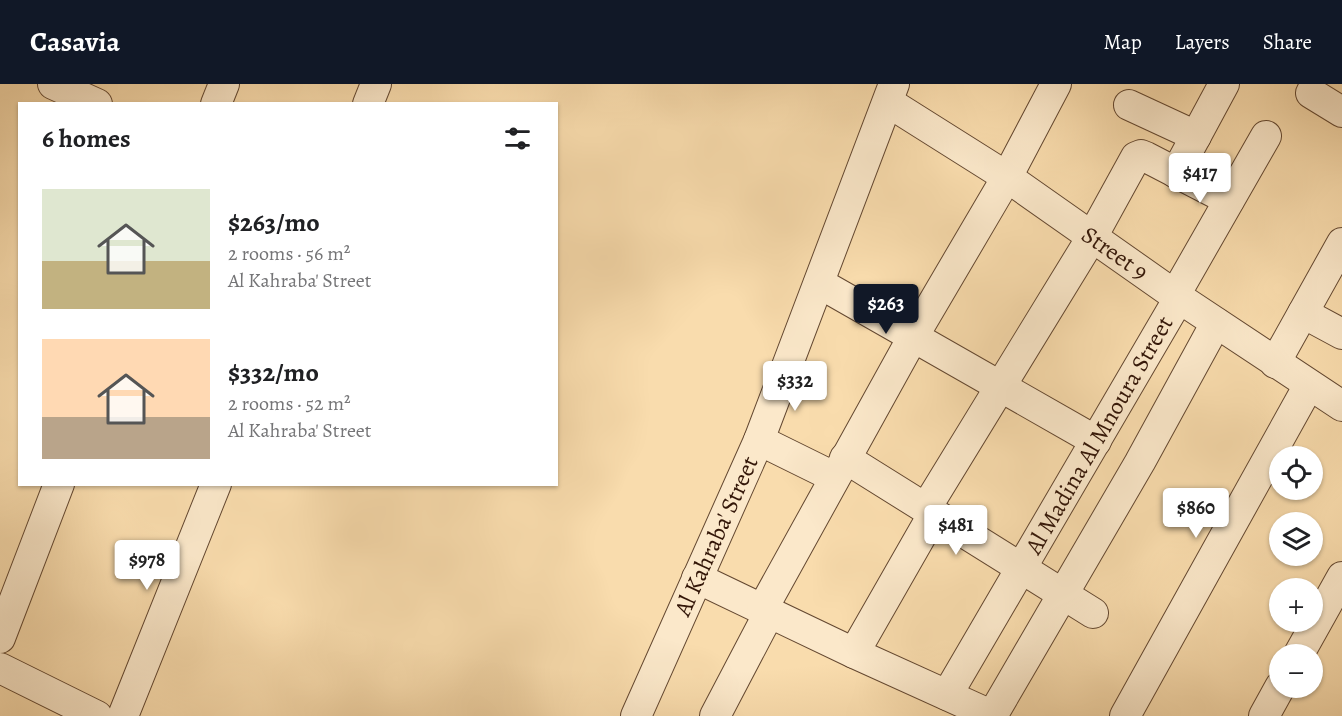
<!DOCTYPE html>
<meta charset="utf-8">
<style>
body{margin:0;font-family:Alegreya,serif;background:#f6f6f6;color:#202124;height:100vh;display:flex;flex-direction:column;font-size:22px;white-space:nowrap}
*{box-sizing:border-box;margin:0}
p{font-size:20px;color:#757577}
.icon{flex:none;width:33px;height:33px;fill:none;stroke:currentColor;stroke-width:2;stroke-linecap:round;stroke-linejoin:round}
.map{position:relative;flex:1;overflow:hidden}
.side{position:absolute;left:18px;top:18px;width:540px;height:384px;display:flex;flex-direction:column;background:#fff;border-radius:0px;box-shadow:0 2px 4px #0004}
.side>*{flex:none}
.controls{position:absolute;left:1269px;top:362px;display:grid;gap:12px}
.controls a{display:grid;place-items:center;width:54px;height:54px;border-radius:50%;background:#fff;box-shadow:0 2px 4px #0004;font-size:30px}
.price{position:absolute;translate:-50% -51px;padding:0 14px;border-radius:6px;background:#fff;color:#222;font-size:20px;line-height:39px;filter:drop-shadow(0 2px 3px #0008)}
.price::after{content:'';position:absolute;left:50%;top:36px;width:18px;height:14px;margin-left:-9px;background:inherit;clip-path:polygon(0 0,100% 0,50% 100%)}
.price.on{background:#111827;color:#fff}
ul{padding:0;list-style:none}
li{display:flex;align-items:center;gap:18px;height:150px;padding:0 24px}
li span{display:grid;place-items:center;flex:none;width:168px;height:120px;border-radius:0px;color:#555}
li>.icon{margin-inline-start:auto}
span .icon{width:72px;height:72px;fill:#fffc;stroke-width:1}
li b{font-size:26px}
h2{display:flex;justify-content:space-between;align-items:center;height:72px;padding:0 24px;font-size:26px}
header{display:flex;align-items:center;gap:36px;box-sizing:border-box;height:84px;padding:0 30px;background:#111827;color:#fff}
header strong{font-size:28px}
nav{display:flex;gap:33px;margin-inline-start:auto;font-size:21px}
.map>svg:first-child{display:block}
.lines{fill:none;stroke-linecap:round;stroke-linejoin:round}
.minor-casing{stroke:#644831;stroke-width:32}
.minor{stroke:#fbe8ca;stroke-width:30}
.labels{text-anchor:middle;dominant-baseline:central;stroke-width:4.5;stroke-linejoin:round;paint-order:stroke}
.street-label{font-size:24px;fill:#331608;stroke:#fbe8ca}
</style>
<header>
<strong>Casavia</strong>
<nav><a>Map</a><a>Layers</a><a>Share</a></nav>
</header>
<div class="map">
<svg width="1342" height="632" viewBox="0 0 1342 632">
<rect width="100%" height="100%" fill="#f9dcad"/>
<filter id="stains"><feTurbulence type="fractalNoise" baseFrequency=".00333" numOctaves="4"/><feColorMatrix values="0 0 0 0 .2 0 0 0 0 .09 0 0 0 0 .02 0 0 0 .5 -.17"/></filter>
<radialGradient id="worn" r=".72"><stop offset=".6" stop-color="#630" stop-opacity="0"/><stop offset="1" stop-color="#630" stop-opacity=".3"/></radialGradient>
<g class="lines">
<defs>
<g id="minor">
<path d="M53 0 97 20"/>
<path d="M1311 9 1342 28"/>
<path d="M888 18 1007 93 1179 214 1342 322"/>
<path d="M216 20 224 0"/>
<path d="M368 20 376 0"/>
<path d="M1129 21 1196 52"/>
<path d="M1176 89 1224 0"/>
<path d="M819 199 1096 357"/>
<path d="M1175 211 1266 52"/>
<path d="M1303 229 1342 250"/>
<path d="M1275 279 1342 159"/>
<path d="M759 356 834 393"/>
<path d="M845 374 1093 529"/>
<path d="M926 424 1092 153 1136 73 1141 71 1146 73 1229 116"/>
<path d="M697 494 854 569 993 632"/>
<path d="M762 526 913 253 1007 93 1056 0"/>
<path d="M0 554 59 400"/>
<path d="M854 569 934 429"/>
<path d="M1299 570 1342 493"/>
<path d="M0 584 97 632"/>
<path d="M947 611 1179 214"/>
<path d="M123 632 216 400"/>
<path d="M636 632 759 356 894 0"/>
<path d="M715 632 769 529"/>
<path d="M992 632 1140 378 1216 239"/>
<path d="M1125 632 1309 301"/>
<path d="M1264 632 1280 603"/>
</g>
</defs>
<use href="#minor" class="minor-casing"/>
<use href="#minor" class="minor"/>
</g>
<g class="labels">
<g class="street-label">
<text transform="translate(1115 169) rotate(35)">Street 9</text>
<text transform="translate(1099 351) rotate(-60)">Al Madina Al Mnoura Street</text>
<text transform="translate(716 452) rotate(-66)">Al Kahraba' Street</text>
</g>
</g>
<rect width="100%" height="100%" filter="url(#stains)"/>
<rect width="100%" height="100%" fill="url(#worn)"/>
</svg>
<div class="controls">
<a><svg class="icon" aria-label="locate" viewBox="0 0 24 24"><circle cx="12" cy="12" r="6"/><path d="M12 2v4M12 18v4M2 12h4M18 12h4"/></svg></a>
<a><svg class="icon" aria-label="layers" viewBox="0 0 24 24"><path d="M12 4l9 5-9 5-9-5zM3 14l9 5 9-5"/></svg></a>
<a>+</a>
<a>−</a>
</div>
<b class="price" style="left:1200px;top:120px">$417</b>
<b class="price on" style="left:886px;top:251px">$263</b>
<b class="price" style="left:795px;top:328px">$332</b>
<b class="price" style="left:1196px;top:455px">$860</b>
<b class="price" style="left:956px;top:472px">$481</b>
<b class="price" style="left:147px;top:507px">$978</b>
<section class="side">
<h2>6 homes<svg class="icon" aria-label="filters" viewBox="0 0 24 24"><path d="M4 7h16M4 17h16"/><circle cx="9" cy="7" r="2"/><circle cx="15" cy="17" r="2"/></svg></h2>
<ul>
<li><span style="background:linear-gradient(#dfe7d0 60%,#c2b280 0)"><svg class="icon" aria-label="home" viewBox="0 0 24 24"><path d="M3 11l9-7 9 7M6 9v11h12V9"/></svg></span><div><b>$263/mo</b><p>2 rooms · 56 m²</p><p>Al Kahraba' Street</p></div></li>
<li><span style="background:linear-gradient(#ffd9b3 65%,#b9a48a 0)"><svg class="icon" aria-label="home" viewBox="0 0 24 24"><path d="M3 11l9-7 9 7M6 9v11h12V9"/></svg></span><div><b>$332/mo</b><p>2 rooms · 52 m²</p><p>Al Kahraba' Street</p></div></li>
</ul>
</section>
</div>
